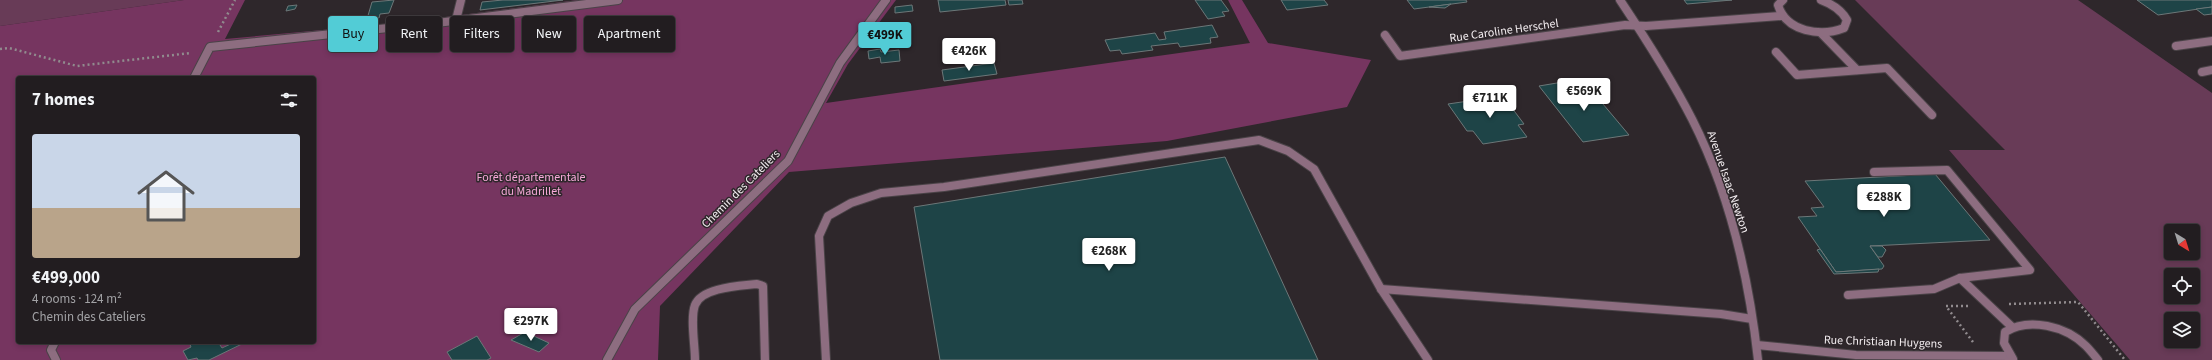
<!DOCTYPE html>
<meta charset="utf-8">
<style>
body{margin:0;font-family:"Source Sans 3",sans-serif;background:#2a2629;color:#f1f3f6;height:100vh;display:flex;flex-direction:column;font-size:15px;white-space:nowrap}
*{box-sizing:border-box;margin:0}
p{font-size:13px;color:#a2a2a5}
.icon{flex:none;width:22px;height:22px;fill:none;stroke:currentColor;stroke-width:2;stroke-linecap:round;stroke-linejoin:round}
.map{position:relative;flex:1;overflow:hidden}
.details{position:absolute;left:16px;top:76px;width:300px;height:268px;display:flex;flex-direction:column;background:#221d20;border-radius:4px;box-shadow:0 2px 6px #0003,0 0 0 1px #3f3b3e}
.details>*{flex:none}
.banner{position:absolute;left:328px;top:16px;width:380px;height:36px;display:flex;gap:8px}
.needle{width:26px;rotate:142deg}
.tools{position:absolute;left:2164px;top:224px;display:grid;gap:8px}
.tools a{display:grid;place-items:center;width:36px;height:36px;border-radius:4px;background:#221d20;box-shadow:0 2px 6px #0003,0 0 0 1px #3f3b3e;font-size:20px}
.price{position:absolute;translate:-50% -34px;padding:0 9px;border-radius:4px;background:#fff;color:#222;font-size:13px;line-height:26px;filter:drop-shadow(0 1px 2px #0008)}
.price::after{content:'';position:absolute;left:50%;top:24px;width:12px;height:9px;margin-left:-6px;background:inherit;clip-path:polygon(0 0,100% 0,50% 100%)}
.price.on{background:#52ccd6;color:#111}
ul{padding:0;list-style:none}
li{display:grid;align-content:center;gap:8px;height:212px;padding:0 16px}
li span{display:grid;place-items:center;height:124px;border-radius:4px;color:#555}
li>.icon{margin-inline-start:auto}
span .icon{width:72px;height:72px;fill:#fffc;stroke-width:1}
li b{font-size:17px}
h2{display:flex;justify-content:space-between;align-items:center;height:48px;padding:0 16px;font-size:17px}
.tag{padding:0 14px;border-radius:4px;background:#221d20;box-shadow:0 2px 6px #0003,0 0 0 1px #3f3b3e;font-size:14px;line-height:36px}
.tag.on{background:#52ccd6;color:#111}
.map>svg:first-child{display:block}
.green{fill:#683b57;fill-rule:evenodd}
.forest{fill:#763560;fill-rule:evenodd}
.building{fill:#1e4447;stroke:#6c7778}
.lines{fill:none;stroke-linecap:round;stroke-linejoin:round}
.service-casing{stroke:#4a4347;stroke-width:10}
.minor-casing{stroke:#4a4347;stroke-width:10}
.tertiary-casing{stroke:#4a4347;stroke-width:10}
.path{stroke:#918b8e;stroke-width:2.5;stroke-dasharray:2 3;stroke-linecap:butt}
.service{stroke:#8d6d80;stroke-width:8}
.minor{stroke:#8d6d80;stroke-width:8}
.tertiary{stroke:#8d6d80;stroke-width:8}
.labels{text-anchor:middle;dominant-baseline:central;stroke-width:3;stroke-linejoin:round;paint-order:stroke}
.street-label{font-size:12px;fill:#f3edf0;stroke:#2e272b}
.park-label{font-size:12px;fill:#f7a9d9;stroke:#2e272b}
</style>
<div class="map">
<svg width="2212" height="360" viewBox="0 0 2212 360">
<rect width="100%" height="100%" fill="#2e272b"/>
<g class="green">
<path d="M0 0H184L0 26Z"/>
<path d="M1855 0H2078L2212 93V360H2130L1949 150H2005ZM2171 231H2193V253H2171ZM2171 275H2193V297H2171ZM2171 319H2193V341H2171Z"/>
</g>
<path class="forest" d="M184 0H245L225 39 399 23 578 0H896L848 64 826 103 1250 43 1228 0H1242L1268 43 1371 60 1347 107 1167 141 789 172 660 306 658 360H0V26ZM18 78H314V342H18Z"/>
<g class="building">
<path d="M394 0 389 13 380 14 379 18 367 19 372 2Z"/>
<path d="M503 0H563L480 10 482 2Z"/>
<path d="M938 0H1005L1006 5 940 12Z"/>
<path d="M1008 0H1022L1023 4 1009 5Z"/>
<path d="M1195 0H1221L1229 11 1222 12 1225 16 1208 19Z"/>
<path d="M1281 0H1324L1328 5 1287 10Z"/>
<path d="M1407 0H1466L1467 2 1414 9Z"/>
<path d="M1684 0H1732L1687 4Z"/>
<path d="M2137 0H2212V7L2158 15Z"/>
<path d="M1451 4 1445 8 1429 7Z"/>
<path d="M297 5 295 9 286 11 288 6Z"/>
<path d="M912 5 913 11 895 13V7Z"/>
<path d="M2212 7V14L2204 15 2196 9Z"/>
<path d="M1212 25 1218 37 1210 38 1211 43 1180 47 1178 43 1151 46 1153 50 1122 54 1120 50 1110 51 1105 40 1155 33 1159 40 1166 39 1164 32Z"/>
<path d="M880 49 881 52 899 50 900 61 881 63 880 57 869 59 868 51Z"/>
<path d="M994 63 997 74 944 81 942 70Z"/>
<path d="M1563 82 1569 88 1587 85 1629 135 1583 142 1539 86Z"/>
<path d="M1503 96 1524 124 1518 125 1527 137 1483 144 1473 131H1467L1448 104Z"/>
<path d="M1225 157 1318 360H940L914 207Z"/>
<path d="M1935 174 1990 240 1870 246 1884 266 1882 269 1836 272 1798 217 1817 216 1811 208 1824 207 1805 181Z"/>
<path d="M1870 246H1882L1886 250 1882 257H1878Z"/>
<path d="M1820 249 1836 272 1879 269 1878 272 1834 274 1817 250Z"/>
<path d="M525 332 549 343 539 352 511 340Z"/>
<path d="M477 336 491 358 487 360H452L447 352Z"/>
<path d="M189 342H218L222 348 235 342H246L209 360H198L197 358 188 360 183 351 191 347Z"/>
</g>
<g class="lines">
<defs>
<g id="service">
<path d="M456 20 461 0"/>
<path d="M1821 33 1857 70"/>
<path d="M2176 46 2212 41"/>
<path d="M1776 52 1797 75 1887 68 1932 115"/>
<path d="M2202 72 2212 70"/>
<path d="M1960 278 2012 327"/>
<path d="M1381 289 1721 314 1752 319"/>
<path d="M1848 295 1934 289 1960 278 2030 270 1947 170 1874 172"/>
<path d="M695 360C695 345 690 318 695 305 702 287 741 286 757 284L763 286 765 360"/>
<path d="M826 360 819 236 828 216 851 203 881 193 944 187 1259 140 1288 151 1314 169 1381 289 1428 360"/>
</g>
<g id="minor">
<path d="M1783 0 1778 5C1786 32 1821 37 1844 28L1847 20C1841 9 1832 4 1821 0"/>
<path d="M1385 35 1400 56 1625 25 1646 26 1781 16"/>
<path d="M194 78 210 47 445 22 618 0"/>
<path d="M55 342 51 350 56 360"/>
<path d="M1757 345 1856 355 2010 356"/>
<path d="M2013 359 2004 343 2005 332C2029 317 2066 326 2086 346 2090 350 2094 355 2098 360"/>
<path d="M607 360 635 309 788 161 840 63 886 0"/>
</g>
<path id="tertiary" d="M1620 0C1646 39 1671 78 1692 119 1730 194 1749 277 1758 360"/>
</defs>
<use href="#service" class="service-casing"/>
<use href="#minor" class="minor-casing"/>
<use href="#tertiary" class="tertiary-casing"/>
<g class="path">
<path d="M218 32 235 0"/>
<path d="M0 49 9 48 77 66 191 53"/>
<path d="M2009 304 2078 302 2125 360"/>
<path d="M1968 306H1946L1973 342"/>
</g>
<use href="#service" class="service"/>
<use href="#minor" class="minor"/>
<use href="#tertiary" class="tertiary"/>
</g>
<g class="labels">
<g class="street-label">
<text transform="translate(1504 31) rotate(-8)">Rue Caroline Herschel</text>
<text transform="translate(1728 182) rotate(71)">Avenue Isaac Newton</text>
<text transform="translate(741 189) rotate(-45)">Chemin des Cateliers</text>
<text transform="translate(1883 342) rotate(2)">Rue Christiaan Huygens</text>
</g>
<g class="park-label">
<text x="531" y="177">Forêt départementale<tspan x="531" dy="14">du Madrillet</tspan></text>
</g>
</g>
</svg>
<div class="tools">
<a><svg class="needle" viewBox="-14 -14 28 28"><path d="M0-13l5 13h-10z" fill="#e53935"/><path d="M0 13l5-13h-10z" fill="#a2a2a5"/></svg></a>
<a><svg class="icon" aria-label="locate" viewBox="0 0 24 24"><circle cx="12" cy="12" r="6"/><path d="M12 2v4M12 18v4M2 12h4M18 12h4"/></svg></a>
<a><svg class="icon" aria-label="layers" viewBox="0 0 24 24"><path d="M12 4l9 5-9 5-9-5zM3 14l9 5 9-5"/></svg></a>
</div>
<b class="price on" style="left:885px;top:56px">€499K</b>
<b class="price" style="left:969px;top:72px">€426K</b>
<b class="price" style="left:1584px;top:112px">€569K</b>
<b class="price" style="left:1490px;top:119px">€711K</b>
<b class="price" style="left:1884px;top:218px">€288K</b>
<b class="price" style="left:1109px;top:272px">€268K</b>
<b class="price" style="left:531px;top:342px">€297K</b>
<div class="banner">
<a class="tag on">Buy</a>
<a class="tag">Rent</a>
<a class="tag">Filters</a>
<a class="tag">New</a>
<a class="tag">Apartment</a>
</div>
<section class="details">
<h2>7 homes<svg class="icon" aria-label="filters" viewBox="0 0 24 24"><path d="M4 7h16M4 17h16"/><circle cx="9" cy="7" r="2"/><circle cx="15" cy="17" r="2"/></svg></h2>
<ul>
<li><span style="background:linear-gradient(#c9d6e8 60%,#b9a48a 0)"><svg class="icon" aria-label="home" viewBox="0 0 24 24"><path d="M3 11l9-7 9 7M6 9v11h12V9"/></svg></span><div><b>€499,000</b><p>4 rooms · 124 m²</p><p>Chemin des Cateliers</p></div></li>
</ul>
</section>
</div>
